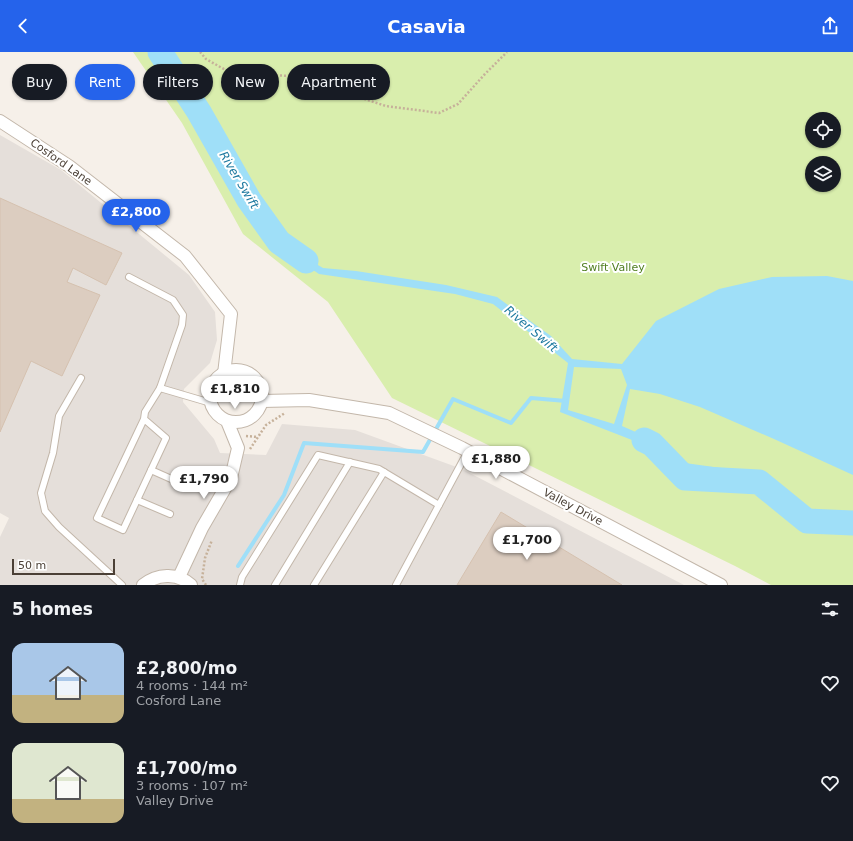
<!DOCTYPE html>
<meta charset="utf-8">
<style>
body{margin:0;font-family:"DejaVu Sans",sans-serif;background:#20242c;color:#f1f3f6;height:100vh;display:flex;flex-direction:column;font-size:15px;white-space:nowrap}
*{box-sizing:border-box;margin:0}
p{font-size:13px;color:#9ea1a6}
.icon{flex:none;width:22px;height:22px;fill:none;stroke:currentColor;stroke-width:2;stroke-linecap:round;stroke-linejoin:round}
.map{position:relative;height:533px;overflow:hidden}
.details{display:flex;flex-direction:column;background:#171b24;flex:1}
.details>*{flex:none}
.hud{position:absolute;left:12px;top:12px;width:400px;height:36px;display:flex;gap:8px}
.buttons{position:absolute;left:805px;top:60px;display:grid;gap:8px}
.buttons a{display:grid;place-items:center;width:36px;height:36px;border-radius:50%;background:#171b24;box-shadow:0 1px 3px #0004;font-size:20px}
.scale{position:absolute;left:12px;bottom:10px;width:103px;box-sizing:border-box;padding-left:4px;border:2px solid #4b4036;border-top:0;font-size:11px;line-height:14px;white-space:nowrap;color:#4b4036;-webkit-text-stroke:3px #fff;paint-order:stroke}
.price{position:absolute;translate:-50% -34px;padding:0 9px;border-radius:14px;background:#fff;color:#222;font-size:13px;line-height:26px;filter:drop-shadow(0 1px 2px #0008)}
.price::after{content:'';position:absolute;left:50%;top:24px;width:12px;height:9px;margin-left:-6px;background:inherit;clip-path:polygon(0 0,100% 0,50% 100%)}
.price.on{background:#2563eb;color:#fff}
ul{padding:0;list-style:none}
li{display:flex;align-items:center;gap:12px;height:100px;padding:0 12px}
li span{display:grid;place-items:center;flex:none;width:112px;height:80px;border-radius:12px;color:#555}
li>.icon{margin-inline-start:auto}
span .icon{width:48px;height:48px;fill:#fffc;stroke-width:1}
li b{font-size:17px}
h2{display:flex;justify-content:space-between;align-items:center;height:48px;padding:0 12px;font-size:17px}
.tag{padding:0 14px;border-radius:18px;background:#171b24;box-shadow:0 1px 3px #0004;font-size:14px;line-height:36px}
.tag.on{background:#2563eb;color:#fff}
header{display:flex;justify-content:space-between;align-items:center;height:52px;padding:0 12px;background:#2563eb;color:#fff;font-size:18px;font-weight:600}
.map>svg:first-child{display:block}
.industrial{fill:#e5dfda}
.green{fill:#d9eead;fill-rule:evenodd}
.water{fill:#9fdff8;fill-rule:evenodd}
.lines{fill:none;stroke-linecap:round;stroke-linejoin:round}
.stream{stroke:#9fdff8;stroke-width:4}
.river{stroke:#9fdff8;stroke-width:25}
.building{fill:#dccdc0;stroke:#d5c1af}
.service-casing{stroke:#c3b7aa;stroke-width:8}
.minor-casing{stroke:#c3b7aa;stroke-width:14}
.path{stroke:#c6b19a;stroke-width:2.5;stroke-dasharray:2 2;stroke-linecap:butt}
.service{stroke:#fff;stroke-width:6}
.minor{stroke:#fff;stroke-width:12}
.labels{text-anchor:middle;dominant-baseline:central;stroke-width:4;stroke-linejoin:round;paint-order:stroke}
.street-label{font-size:11px;fill:#4b4036;stroke:#fff}
.park-label{font-size:11px;fill:#507e21;stroke:#fff}
.water-label{font-size:12px;font-style:italic;fill:#1f7aa0;stroke:#fff}
</style>
<header><svg class="icon" aria-label="back" viewBox="0 0 24 24"><path d="M15 5l-7 7 7 7"/></svg>Casavia<svg class="icon" aria-label="share" viewBox="0 0 24 24"><path d="M12 15V3M7 8l5-5 5 5M5 13v7h14v-7"/></svg></header>
<div class="map">
<svg width="853" height="533" viewBox="0 0 853 533">
<rect width="100%" height="100%" fill="#f6f0e9"/>
<path class="industrial" d="M0 83 61 118 189 223 215 260 217 288 210 311 184 337 183 350 214 387 220 401 266 403 282 372 355 378 462 417 684 533H0V485L9 466 0 461Z"/>
<path class="green" d="M133 0H853V533H771L735 514 392 346 328 250 243 182 182 71ZM812 67H834V89H812ZM812 111H834V133H812Z"/>
<path class="water" d="M156 0H166L224 91 242 124 252 160 266 182 323 216 356 219 446 233 497 245 551 284 572 307 622 312 656 269 719 237 772 225 827 224 853 229V423L774 387 700 355 660 342 630 337 622 374 647 385 685 411 757 421 795 456 819 463 853 462V468L798 466 753 426 687 423 650 395 560 360 568 311 493 252 455 242 319 222 263 184 250 165 239 125 215 84ZM574 315 621 317 627 333 614 372 568 358Z"/>
<g class="lines">
<path class="stream" d="M238 514 284 443 304 391 423 400 453 347 511 371 531 346 566 349"/>
<g class="river">
<path d="M160 0 199 60 249 148 279 190 306 209"/>
<path d="M644 388 652 392 685 426 759 430 807 469 853 471"/>
</g>
</g>
<g class="building">
<path d="M0 146 122 201 106 233 73 216 67 230 100 243 62 324 31 309 0 380Z"/>
<path d="M501 460 622 533H457Z"/>
</g>
<g class="lines">
<defs>
<g id="service">
<path d="M129 225 173 248 183 263 182 273 160 336 145 360 144 367 97 466 123 478 166 386 144 367"/>
<path d="M81 326 59 364 53 401 41 441 45 459 59 475 122 533"/>
<path d="M160 336 211 351"/>
<path d="M151 418 187 434"/>
<path d="M137 448 170 462"/>
<path d="M240 533 242 525 318 403 379 417 439 453"/>
<path d="M275 533 350 410"/>
<path d="M314 533 384 420"/>
<path d="M396 533 468 399"/>
</g>
<g id="minor">
<path d="M0 69 69 114 185 204 231 262 224 322"/>
<circle cx="236" cy="344" r="26"/>
<path d="M262 349 309 348 389 361 462 396 721 533"/>
<path d="M179 525 202 476 231 426 238 396 227 369"/>
<path d="M143 533C157 522 177 520 191 533"/>
</g>
</defs>
<use href="#service" class="service-casing"/>
<use href="#minor" class="minor-casing"/>
<g class="path">
<path d="M200 0 206 7 238 25 263 23 296 24 323 35 349 42 386 54 439 61 458 52 484 23 507 0"/>
<path d="M246 384 258 385"/>
<path d="M250 397 266 373 285 361"/>
<path d="M206 533 202 527 205 506 212 488"/>
</g>
<use href="#service" class="service"/>
<use href="#minor" class="minor"/>
</g>
<g class="labels">
<g class="street-label">
<text transform="translate(61 110) rotate(35)">Cosford Lane</text>
<text transform="translate(573 455) rotate(28)">Valley Drive</text>
</g>
<g class="park-label">
<text x="613" y="215">Swift Valley</text>
</g>
<g class="water-label">
<text transform="translate(239 128) rotate(59)">River Swift</text>
<text transform="translate(531 277) rotate(40)">River Swift</text>
</g>
</g>
</svg>
<div class="buttons">
<a><svg class="icon" aria-label="locate" viewBox="0 0 24 24"><circle cx="12" cy="12" r="6"/><path d="M12 2v4M12 18v4M2 12h4M18 12h4"/></svg></a>
<a><svg class="icon" aria-label="layers" viewBox="0 0 24 24"><path d="M12 4l9 5-9 5-9-5zM3 14l9 5 9-5"/></svg></a>
</div>
<div class="scale">50 m</div>
<b class="price on" style="left:136px;top:181px">£2,800</b>
<b class="price" style="left:235px;top:358px">£1,810</b>
<b class="price" style="left:496px;top:428px">£1,880</b>
<b class="price" style="left:204px;top:448px">£1,790</b>
<b class="price" style="left:527px;top:509px">£1,700</b>
<div class="hud">
<a class="tag">Buy</a>
<a class="tag on">Rent</a>
<a class="tag">Filters</a>
<a class="tag">New</a>
<a class="tag">Apartment</a>
</div>
</div>
<section class="details">
<h2>5 homes<svg class="icon" aria-label="filters" viewBox="0 0 24 24"><path d="M4 7h16M4 17h16"/><circle cx="9" cy="7" r="2"/><circle cx="15" cy="17" r="2"/></svg></h2>
<ul>
<li><span style="background:linear-gradient(#a9c7e8 65%,#c2b280 0)"><svg class="icon" aria-label="home" viewBox="0 0 24 24"><path d="M3 11l9-7 9 7M6 9v11h12V9"/></svg></span><div><b>£2,800/mo</b><p>4 rooms · 144 m²</p><p>Cosford Lane</p></div><svg class="icon" aria-label="heart" viewBox="0 0 24 24"><path d="M12 20l-8-8c-3-5 5-10 8-4 3-6 11-1 8 4z"/></svg></li>
<li><span style="background:linear-gradient(#dfe7d0 70%,#c2b280 0)"><svg class="icon" aria-label="home" viewBox="0 0 24 24"><path d="M3 11l9-7 9 7M6 9v11h12V9"/></svg></span><div><b>£1,700/mo</b><p>3 rooms · 107 m²</p><p>Valley Drive</p></div><svg class="icon" aria-label="heart" viewBox="0 0 24 24"><path d="M12 20l-8-8c-3-5 5-10 8-4 3-6 11-1 8 4z"/></svg></li>
</ul>
</section>
